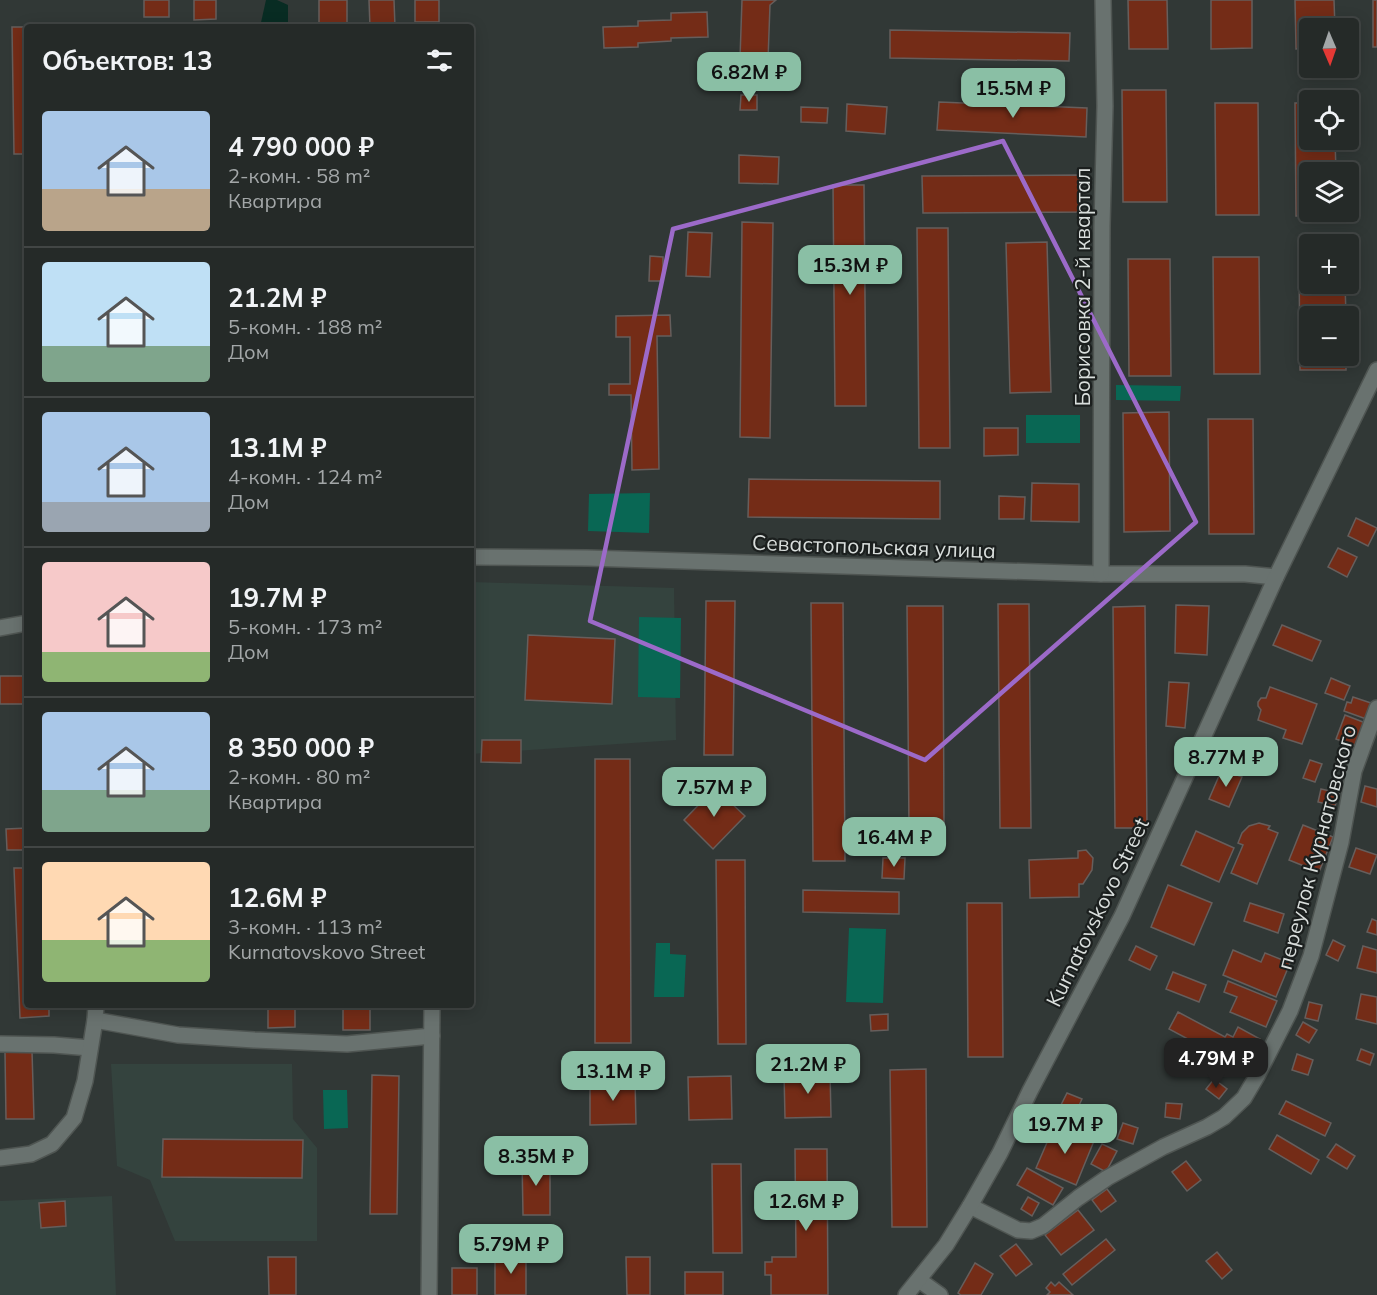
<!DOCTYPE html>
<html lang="ru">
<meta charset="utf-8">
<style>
body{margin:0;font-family:Mulish,sans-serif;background:#2d3230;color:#f1f3f6;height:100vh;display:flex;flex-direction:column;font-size:22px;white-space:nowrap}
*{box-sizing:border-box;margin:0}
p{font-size:20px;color:#a3a7a8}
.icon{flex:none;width:33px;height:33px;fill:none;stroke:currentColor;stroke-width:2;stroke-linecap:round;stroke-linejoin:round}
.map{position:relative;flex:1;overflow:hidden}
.details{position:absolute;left:24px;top:24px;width:450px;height:984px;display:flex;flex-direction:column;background:#252a28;border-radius:6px;box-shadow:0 3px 15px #0003,0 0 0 2px #424645}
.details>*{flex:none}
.needle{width:39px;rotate:178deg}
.fabs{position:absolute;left:1299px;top:18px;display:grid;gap:12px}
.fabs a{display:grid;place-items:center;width:60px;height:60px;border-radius:6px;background:#252a28;box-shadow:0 3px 15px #0003,0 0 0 2px #424645;font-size:30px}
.price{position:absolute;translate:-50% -51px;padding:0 14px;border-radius:12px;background:#8abfa5;color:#111;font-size:20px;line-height:39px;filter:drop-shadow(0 2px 3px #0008)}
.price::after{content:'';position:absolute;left:50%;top:36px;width:18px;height:14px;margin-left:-9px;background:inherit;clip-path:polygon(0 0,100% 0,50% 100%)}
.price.active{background:#222;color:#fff}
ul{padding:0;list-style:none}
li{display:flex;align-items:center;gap:18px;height:150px;padding:0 18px}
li+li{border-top:2px solid #424645}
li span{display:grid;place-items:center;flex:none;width:168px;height:120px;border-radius:6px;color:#555}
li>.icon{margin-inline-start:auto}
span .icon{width:72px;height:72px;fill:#fffc;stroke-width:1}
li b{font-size:26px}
h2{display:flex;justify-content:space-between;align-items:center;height:72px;padding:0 18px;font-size:26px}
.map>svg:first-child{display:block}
.built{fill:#34433e}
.green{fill:#096754}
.water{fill:#082c23}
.building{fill:#742c17;stroke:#665e5c;stroke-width:1.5}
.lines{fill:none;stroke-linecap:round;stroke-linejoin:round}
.street-casing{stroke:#4f5552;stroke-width:18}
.street{stroke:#69726f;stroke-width:15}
.marked{fill:none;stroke:#9c6ac9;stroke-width:4.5;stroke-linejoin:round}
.labels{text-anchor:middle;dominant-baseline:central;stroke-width:4.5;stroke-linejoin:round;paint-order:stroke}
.street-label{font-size:21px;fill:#d9dedc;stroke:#1b1f1e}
</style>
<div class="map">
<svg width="1377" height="1295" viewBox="0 0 1377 1295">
<rect width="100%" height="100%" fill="#313836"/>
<g class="built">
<path d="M471 582 674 588 676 740 471 754Z"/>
<path d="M111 1064H292L293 1119 317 1148V1241H175L150 1180 117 1166Z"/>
<path d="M112 1196 116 1295H0V1201Z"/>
</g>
<g class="green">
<path d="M1116 385 1181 386 1180 401 1116 400Z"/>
<rect x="1026" y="415" width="54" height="28"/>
<path d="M650 493 649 533 588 531 589 494Z"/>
<path d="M639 617 681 618 680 698 638 697Z"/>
<path d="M849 928 886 929 883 1003 846 1002Z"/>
<path d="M656 943H670V954L686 955 684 997H654Z"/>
<path d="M323 1090H347L348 1128 324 1129Z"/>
</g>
<path class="water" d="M266 0H277L288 5V27H260Z"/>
<g class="building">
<rect x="144" y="0" width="25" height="17"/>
<path d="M194 0H216V19L194 20Z"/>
<rect x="319" y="0" width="28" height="27"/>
<path d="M369 0H394L395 27H370Z"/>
<rect x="415" y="0" width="24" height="22"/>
<path d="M742 0H776L770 5 768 60 740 58Z"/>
<path d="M1128 0H1167L1168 49H1129Z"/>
<path d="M1211 0H1252V48L1211 49Z"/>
<path d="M1295 0H1334L1335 28H1310V48L1296 49Z"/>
<rect x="1373" y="0" width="4" height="47"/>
<path d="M707 12 708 37 671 38V41L638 43V47L604 48 603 27 638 26V21L671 20V13Z"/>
<path d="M12 27H27V154H14Z"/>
<path d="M890 30 1070 33 1069 61 890 58Z"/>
<path d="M1122 90H1166L1167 202H1123Z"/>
<path d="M741 95H757V110H740Z"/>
<path d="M939 102 1087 108 1086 137 937 130Z"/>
<path d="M1215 103H1258L1259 215H1216Z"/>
<path d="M1295 103H1310V140H1335L1336 172H1310V212H1336V216H1296Z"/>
<path d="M847 104 887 107 885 134 846 131Z"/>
<path d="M801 107 828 108 827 123 801 122Z"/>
<path d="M739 155 779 157 778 184 739 183Z"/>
<path d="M1080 175V212L923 213 922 176Z"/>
<path d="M833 185H864L866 406H835Z"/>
<path d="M742 222 773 223 770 438 740 437Z"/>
<path d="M917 228H948L950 448H919Z"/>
<path d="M688 232 712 233 710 277 686 276Z"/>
<path d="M1047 242 1051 392 1010 393 1006 243Z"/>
<path d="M650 256 663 257V281H649Z"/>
<path d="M1310 256V284H1345L1346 316H1310V356H1346V370H1300L1299 257Z"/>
<path d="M1213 257H1259L1260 374H1214Z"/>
<path d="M1128 259H1170L1171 376H1129Z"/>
<path d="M670 315 671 336H657L659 469 632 470 631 395H609V384H630V337H616V316Z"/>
<path d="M1169 412 1170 531 1124 532 1123 413Z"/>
<path d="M1208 419H1253L1254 534H1209Z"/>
<path d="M984 428H1018V455L984 456Z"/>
<path d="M749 479 940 481V519L748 517Z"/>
<path d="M1032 483 1079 484V522L1031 521Z"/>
<path d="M999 496 1025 497 1024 519H999Z"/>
<path d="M1356 518 1377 528 1368 546 1348 536Z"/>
<path d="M1338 548 1357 557 1347 577 1328 567Z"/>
<path d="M706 601H735L733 755H704Z"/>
<path d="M811 603H843L845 861H813Z"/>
<path d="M998 604H1029L1031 828H1000Z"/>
<path d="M1176 605 1209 606 1207 655 1175 653Z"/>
<path d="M907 606H943L944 829H909Z"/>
<path d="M1145 606 1147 828H1115L1113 607Z"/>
<path d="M1282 625 1321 641 1312 661 1273 645Z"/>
<path d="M528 635 615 639 612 704 525 700Z"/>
<rect x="0" y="676" width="27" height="28"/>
<path d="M1331 678 1350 686 1344 700 1325 693Z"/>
<path d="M1169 682 1189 683 1185 728 1166 726Z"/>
<path d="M1270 687 1317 704 1302 744 1283 738 1286 730 1258 720 1261 710 1258 706V702L1261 698H1266Z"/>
<path d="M1353 697 1374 704 1369 720 1344 711 1347 702 1351 703Z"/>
<path d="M1345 715 1368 724 1359 747 1336 739Z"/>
<path d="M482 740H521V763L481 762Z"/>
<path d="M595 759H630L631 1043H595Z"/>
<path d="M1310 760 1322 764 1315 782 1303 778Z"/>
<path d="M1222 769 1242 777 1229 807 1209 799Z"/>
<path d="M1365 786 1377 789V807L1361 802Z"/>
<path d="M715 788 745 816 713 849 684 820Z"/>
<path d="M1321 789 1339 793 1335 806 1318 802Z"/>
<path d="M1259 823 1270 826 1268 829 1278 833 1257 884 1231 873 1243 845 1238 843 1242 833 1249 826Z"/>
<path d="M1303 825 1333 837 1319 872 1289 860Z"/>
<path d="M27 828V850H7L6 829Z"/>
<path d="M1196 831 1234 848 1219 882 1181 865Z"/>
<path d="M1356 848 1377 855 1370 874 1349 867Z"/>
<path d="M1086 850 1093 858 1092 870 1083 884H1079V897L1030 898 1029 860 1078 858V851Z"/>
<path d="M883 858H905L904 879 882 878Z"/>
<path d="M716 860H745L746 1044H718Z"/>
<path d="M14 868H27V1005H49V1016L20 1018Z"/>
<path d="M1168 885 1212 903 1194 945 1151 927Z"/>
<path d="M803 890 899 892V914L803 912Z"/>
<path d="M967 903H1002L1003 1057H968Z"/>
<path d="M1250 903 1284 914 1278 933 1244 921Z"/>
<path d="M1372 919 1377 921V935L1367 932Z"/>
<path d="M1333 940 1345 946 1338 961 1326 955Z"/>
<path d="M1136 946 1157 956 1150 970 1129 960Z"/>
<path d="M1363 946 1377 950V973L1357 968Z"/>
<path d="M1233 950 1261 962 1265 953 1290 963 1276 997 1223 975Z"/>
<path d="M1173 972 1206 985 1199 1002 1166 989Z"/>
<path d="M1228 981 1277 1001 1266 1027 1230 1012 1237 997 1224 992Z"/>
<path d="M1361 994 1377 997V1024L1356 1019Z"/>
<path d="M1309 1002 1322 1005 1318 1021 1305 1018Z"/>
<path d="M268 1005H295V1027L268 1028Z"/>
<rect x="343" y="1005" width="27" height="25"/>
<path d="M1178 1012 1225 1037 1227 1034 1233 1037 1238 1027 1260 1039 1244 1069 1169 1029Z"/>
<path d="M888 1014V1030L871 1031 870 1015Z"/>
<path d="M1303 1022 1317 1030 1309 1043 1296 1035Z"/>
<path d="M1361 1049 1374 1054 1370 1065 1357 1060Z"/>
<path d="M32 1051 34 1119H6L5 1052Z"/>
<path d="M1297 1054 1313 1060 1308 1075 1292 1070Z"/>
<path d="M926 1069 927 1227H892L890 1070Z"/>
<path d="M830 1072 831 1117 785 1118 784 1073Z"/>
<path d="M372 1075 399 1076 397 1214H370Z"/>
<path d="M731 1076 732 1119 689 1120 688 1077Z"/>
<path d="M635 1079 636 1124 590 1125V1080Z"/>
<path d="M1214 1079 1227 1089 1219 1099 1206 1089Z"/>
<path d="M1067 1093 1082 1099 1074 1116 1059 1109Z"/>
<path d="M1286 1101 1331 1123 1325 1136 1279 1114Z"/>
<path d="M1166 1103 1182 1104 1180 1119 1165 1117Z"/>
<path d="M1123 1123 1138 1128 1133 1144 1117 1139Z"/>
<path d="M1055 1124 1094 1141 1076 1185 1036 1168Z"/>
<path d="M1277 1135 1319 1160 1311 1174 1269 1149Z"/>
<path d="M163 1139 303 1140 302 1178 162 1177Z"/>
<path d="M1102 1144 1117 1151 1106 1172 1091 1164Z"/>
<path d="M1336 1144 1355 1156 1347 1169 1327 1157Z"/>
<path d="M795 1149H827L828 1295H771V1275H765V1262H772V1257H796Z"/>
<path d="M550 1158V1215H523L522 1159Z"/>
<path d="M1186 1161 1201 1180 1187 1191 1172 1172Z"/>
<path d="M712 1164H741L742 1253H713Z"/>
<path d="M1027 1168 1063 1188 1053 1205 1017 1185Z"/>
<path d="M1107 1189 1116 1201 1101 1212 1092 1200Z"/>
<path d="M1028 1197 1039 1203 1032 1216 1021 1209Z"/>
<path d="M65 1201 66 1226 41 1228 39 1203Z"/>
<path d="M1078 1210 1094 1230 1061 1255 1045 1235Z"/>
<path d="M1106 1239 1115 1250 1072 1285 1063 1274Z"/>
<path d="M1016 1244 1032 1264 1016 1276 1000 1256Z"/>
<path d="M1217 1252 1232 1270 1222 1279 1206 1261Z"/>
<rect x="495" y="1254" width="31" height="41"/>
<path d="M268 1257H296V1295H269Z"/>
<path d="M626 1257H650V1295H627Z"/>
<path d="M975 1263 993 1274 981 1295H961L958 1293Z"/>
<rect x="452" y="1268" width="25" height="27"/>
<rect x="685" y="1272" width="38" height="23"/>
<path d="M1051 1282 1055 1286 1059 1282 1073 1295H1047L1050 1292 1046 1288Z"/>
</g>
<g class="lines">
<defs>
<g id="street">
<path d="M471 557 587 558 1101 574H1245L1276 577"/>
<path d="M1101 574 1102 226 1105 106 1103 0"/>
<path d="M0 628 27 623"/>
<path d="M95 1020 178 1035 254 1040 347 1044 432 1036"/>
<path d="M0 1044 54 1045 90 1048"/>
<path d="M0 1158 31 1154 52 1144 74 1118 85 1081 95 1020 96 1005"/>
<path d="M970 1206 1018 1230 1031 1231 1043 1226 1078 1198 1107 1178 1163 1147 1207 1127 1224 1117 1244 1098 1257 1076 1290 1011 1311 956 1341 842 1354 771 1377 708"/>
<path d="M919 1280 940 1295"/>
<path d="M429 1295 432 1005"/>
<path d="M906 1295 946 1245 970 1206 1000 1153 1030 1091 1122 916 1276 577 1377 370"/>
</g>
</defs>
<use href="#street" class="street-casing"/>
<use href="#street" class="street"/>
</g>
<path class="marked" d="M1003 141 1196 522 925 760 590 621 673 229Z"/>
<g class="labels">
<g class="street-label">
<text transform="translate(1082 287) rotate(-90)">Борисовка 2-й квартал</text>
<text transform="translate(874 546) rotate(2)">Севастопольская улица</text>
<text transform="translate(1316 847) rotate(-75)">переулок Курнатовского</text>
<text transform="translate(1097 912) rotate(-64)">Kurnatovskovo Street</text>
</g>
</g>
</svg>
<div class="fabs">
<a><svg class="needle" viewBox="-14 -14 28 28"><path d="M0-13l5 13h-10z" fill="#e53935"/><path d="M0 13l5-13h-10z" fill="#a3a7a8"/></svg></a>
<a><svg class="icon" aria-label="locate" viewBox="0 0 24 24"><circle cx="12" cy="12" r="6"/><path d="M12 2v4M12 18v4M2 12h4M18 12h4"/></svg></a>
<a><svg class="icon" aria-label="layers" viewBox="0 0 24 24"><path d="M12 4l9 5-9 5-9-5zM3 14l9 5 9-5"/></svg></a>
<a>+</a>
<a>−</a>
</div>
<b class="price" style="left:749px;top:103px">6.82M ₽</b>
<b class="price" style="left:1013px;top:119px">15.5M ₽</b>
<b class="price" style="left:850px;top:296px">15.3M ₽</b>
<b class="price" style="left:1226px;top:788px">8.77M ₽</b>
<b class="price" style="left:714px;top:818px">7.57M ₽</b>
<b class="price" style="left:894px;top:868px">16.4M ₽</b>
<b class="price active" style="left:1216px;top:1089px">4.79M ₽</b>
<b class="price" style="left:808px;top:1095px">21.2M ₽</b>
<b class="price" style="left:613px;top:1102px">13.1M ₽</b>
<b class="price" style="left:1065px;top:1155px">19.7M ₽</b>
<b class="price" style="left:536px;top:1187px">8.35M ₽</b>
<b class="price" style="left:806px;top:1232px">12.6M ₽</b>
<b class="price" style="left:511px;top:1275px">5.79M ₽</b>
<section class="details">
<h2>Объектов: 13<svg class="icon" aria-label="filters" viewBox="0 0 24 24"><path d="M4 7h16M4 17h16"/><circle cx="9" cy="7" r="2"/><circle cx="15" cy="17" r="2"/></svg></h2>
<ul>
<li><span style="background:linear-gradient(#a9c7e8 65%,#b9a48a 0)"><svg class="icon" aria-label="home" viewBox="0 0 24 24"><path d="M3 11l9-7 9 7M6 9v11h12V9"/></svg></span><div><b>4 790 000 ₽</b><p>2-комн. · 58 m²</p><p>Квартира</p></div></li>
<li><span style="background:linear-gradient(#bfe0f5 70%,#7fa58c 0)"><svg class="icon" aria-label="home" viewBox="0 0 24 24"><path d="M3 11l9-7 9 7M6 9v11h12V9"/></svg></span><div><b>21.2M ₽</b><p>5-комн. · 188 m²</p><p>Дом</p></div></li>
<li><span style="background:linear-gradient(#a9c7e8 75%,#9aa5b1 0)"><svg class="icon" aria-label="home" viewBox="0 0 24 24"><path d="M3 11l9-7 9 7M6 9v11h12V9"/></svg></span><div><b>13.1M ₽</b><p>4-комн. · 124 m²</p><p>Дом</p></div></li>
<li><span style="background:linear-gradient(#f6c9c9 75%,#8fb573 0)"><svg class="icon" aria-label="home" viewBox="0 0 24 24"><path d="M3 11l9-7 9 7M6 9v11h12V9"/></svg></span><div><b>19.7M ₽</b><p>5-комн. · 173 m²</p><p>Дом</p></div></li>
<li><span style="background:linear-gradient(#a9c7e8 65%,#7fa58c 0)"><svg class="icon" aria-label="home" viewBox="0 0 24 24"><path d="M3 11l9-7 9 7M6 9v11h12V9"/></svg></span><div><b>8 350 000 ₽</b><p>2-комн. · 80 m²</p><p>Квартира</p></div></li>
<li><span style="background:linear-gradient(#ffd9b3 65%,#8fb573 0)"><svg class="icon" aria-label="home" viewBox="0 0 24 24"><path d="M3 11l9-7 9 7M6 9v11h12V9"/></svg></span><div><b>12.6M ₽</b><p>3-комн. · 113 m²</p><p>Kurnatovskovo Street</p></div></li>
</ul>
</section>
</div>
